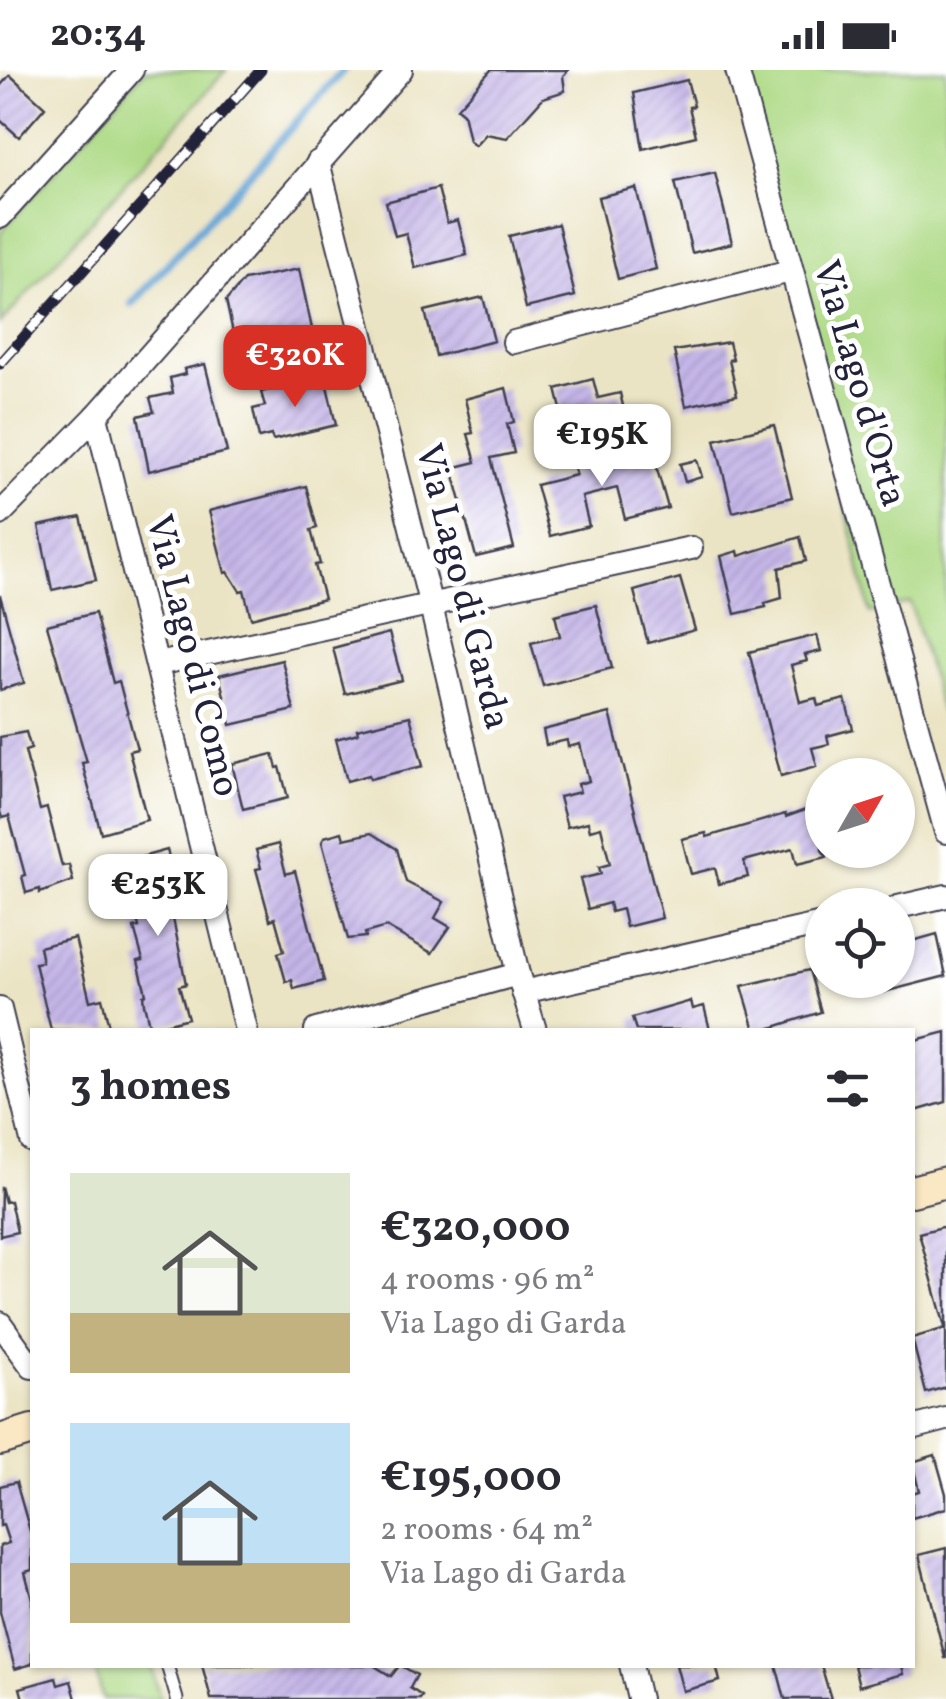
<!DOCTYPE html>
<meta charset="utf-8">
<style>
body{margin:0;font-family:Vollkorn,serif;background:#f2f2f3;color:#2b2b33;height:100vh;display:flex;flex-direction:column;font-size:38px;white-space:nowrap}
*{box-sizing:border-box;margin:0}
p{font-size:32px;color:#7c7c81}
.icon{flex:none;width:55px;height:55px;fill:none;stroke:currentColor;stroke-width:2;stroke-linecap:round;stroke-linejoin:round}
.map{position:relative;flex:1;overflow:hidden}
.side{position:absolute;left:30px;top:958px;width:885px;height:640px;display:flex;flex-direction:column;background:#fff;border-radius:0px;box-shadow:0 2px 8px #0004}
.side>*{flex:none}
.needle{width:65px;rotate:51deg}
.tools{position:absolute;left:805px;top:688px;display:grid;gap:20px}
.tools a{display:grid;place-items:center;width:110px;height:110px;border-radius:50%;background:#fff;box-shadow:0 2px 8px #0004;font-size:50px}
.price{position:absolute;translate:-50% -85px;padding:0 22px;border-radius:20px;background:#fff;color:#222;font-size:32px;line-height:65px;filter:drop-shadow(0 2px 5px #0008)}
.price::after{content:'';position:absolute;left:50%;top:60px;width:30px;height:22px;margin-left:-15px;background:inherit;clip-path:polygon(0 0,100% 0,50% 100%)}
.price.current{background:#d93025;color:#fff}
ul{padding:0;list-style:none}
li{display:flex;align-items:center;gap:30px;height:250px;padding:0 40px}
li span{display:grid;place-items:center;flex:none;width:280px;height:200px;border-radius:0px;color:#555}
li>.icon{margin-inline-start:auto}
span .icon{width:120px;height:120px;fill:#fffc;stroke-width:1}
li b{font-size:42px}
h2{display:flex;justify-content:space-between;align-items:center;height:120px;padding:0 40px;font-size:42px}
.status{display:flex;justify-content:space-between;align-items:center;height:70px;padding:0 50px;background:#fff;direction:ltr}
.status svg{height:28px;fill:currentColor}
.map>svg:first-child{display:block}
.green{fill:#aeda86;stroke:#687e60;stroke-width:2.5}
.lines{fill:none;stroke-linecap:round;stroke-linejoin:round}
.stream{stroke:#60a2d4;stroke-width:8}
.building{fill:url(#building-hatch)}
.lane-casing{stroke:#403f50;stroke-width:15}
.street-casing{stroke:#403f50;stroke-width:26}
.secondary-casing{stroke:#403f50;stroke-width:34}
.lane{stroke:#fff;stroke-width:11}
.street{stroke:#fff;stroke-width:22}
.secondary{stroke:#fae7c3;stroke-width:30}
.rail-casing{stroke:#22223b;stroke-width:11}
.rail{stroke:#fff;stroke-width:8;stroke-dasharray:22;stroke-linecap:butt}
.labels{text-anchor:middle;dominant-baseline:central;stroke-width:10;stroke-linejoin:round;paint-order:stroke}
.street-label{font-size:38px;fill:#22223b;stroke:#fff}
</style>
<div class="status"><b>20:34</b><svg viewBox="0 0 49 12"><path d="M0 12V9h3v3zM5 12V6h3v6zM10 12V3h3v9zM15 12V0h3v12zM26 1h20v11H26zM47 4h2v5h-2z"/></svg></div>
<div class="map">
<svg width="946" height="1629" viewBox="0 0 946 1629">
<defs>
<pattern id="building-hatch" width="6" height="6" patternUnits="userSpaceOnUse" patternTransform="scale(2.5)"><rect width="6" height="6" fill="#c5b6e8"/><path d="M-1 1l2-2M0 6l6-6M5 7l2-2" fill="none" stroke="#a99cc8"/></pattern>
</defs>
<rect width="100%" height="100%" fill="#fff"/>
<filter id="ink" filterUnits="userSpaceOnUse"><feTurbulence type="fractalNoise" baseFrequency=".01" numOctaves="2"/><feDisplacementMap in="SourceGraphic" scale="20" xChannelSelector="R" yChannelSelector="G"/><feConvolveMatrix kernelMatrix="1 2 1 2 8 2 1 2 1" color-interpolation-filters="sRGB"/></filter>
<filter id="wash" filterUnits="userSpaceOnUse"><feTurbulence type="fractalNoise" baseFrequency=".0048" numOctaves="4" result="noise"/><feDisplacementMap in="SourceGraphic" scale="40" xChannelSelector="R" yChannelSelector="G"/><feGaussianBlur stdDeviation="2.25" result="paint"/><feColorMatrix in="noise" values="0 0 0 0 0 0 0 0 0 0 0 0 0 0 0 0 0 1.4 0 .05"/><feComposite in="paint" operator="in"/></filter>
<g filter="url(#wash)">
<rect width="100%" height="100%" fill="#ebe4c4"/>
<g class="green">
<path d="M145 0H226L0 254V163Z"/>
<path d="M746 0H946V659L910 532 870 543Z"/>
<path d="M94 1595H151L160 1629H103Z"/>
</g>
<g class="lines">
<path class="stream" d="M132 234 343 0"/>
</g>
<g id="blocks">
<g class="building">
<path d="M491 0H568L563 6 565 21 543 28 507 68 486 64 475 76 469 71 463 43 457 38Z"/>
<path d="M10 5 45 37 19 67 0 50V16Z"/>
<path d="M687 10 694 36 689 37 696 66 643 79 634 23Z"/>
<path d="M715 103 732 173 692 183 675 112Z"/>
<path d="M438 118 447 153 458 150 467 185 415 198 406 163 395 166 386 132Z"/>
<path d="M636 118 656 199 618 209 598 127Z"/>
<path d="M558 154 575 226 526 238 509 166Z"/>
<path d="M299 199 314 268 238 285 226 231 244 210Z"/>
<path d="M483 227 494 271 436 286 425 241Z"/>
<path d="M729 272 733 289 729 290 737 325 686 336 674 281Z"/>
<path d="M205 294 227 382 149 401 138 346 154 342 150 328 173 323 170 308 185 304 184 299Z"/>
<path d="M325 307 336 355 273 370 271 365 259 368 253 339 265 336 261 322Z"/>
<path d="M593 309 598 328 620 323 627 353 568 367 556 319Z"/>
<path d="M506 318 514 352 507 354 514 383 491 388 514 478 476 487 452 398 476 392 468 364 473 363 465 329Z"/>
<path d="M774 355 792 427 733 442 715 370Z"/>
<path d="M627 375 630 391 653 385 668 438 625 449 617 418 582 427 589 456 550 466 536 415 576 405 572 389Z"/>
<path d="M697 390 702 407 685 412 680 394Z"/>
<path d="M306 416 317 458 311 460 320 494 315 495 324 529 251 548 244 520 240 521 228 502 225 503 209 441Z"/>
<path d="M81 447 96 510 52 520 39 456Z"/>
<path d="M800 467 806 491 779 498 782 528 765 533 766 537 735 544 721 486 738 481 739 486Z"/>
<path d="M680 508 695 560 648 573 634 521Z"/>
<path d="M0 525 24 613 0 620Z"/>
<path d="M596 535 612 598 543 616 531 573 560 566 555 545Z"/>
<path d="M95 543 113 613 119 611 137 679 129 681 147 750 101 763 82 693 87 692 47 555Z"/>
<path d="M389 563 402 610 345 624 333 578Z"/>
<path d="M817 565 821 581 805 585 807 591 791 595 800 632 816 628 818 636 845 629 853 659 827 666 829 674 812 678 817 696 781 706 749 582Z"/>
<path d="M282 590 294 640 231 655 219 605Z"/>
<path d="M610 643 662 848 626 857 622 839 611 842 609 833 588 839 580 809 601 804 599 797 610 794 601 757 590 760 588 752 567 757 559 727 580 722 578 714 589 711 580 674 568 677 567 670 546 675 543 660Z"/>
<path d="M410 646 423 696 370 709 369 705 347 711 336 669 358 663 357 659Z"/>
<path d="M26 662 31 679 25 681 40 740 47 738 62 796 69 795 73 811 40 823V819L26 823 22 806 25 805 9 746 2 748 0 742V667Z"/>
<path d="M273 684 277 698 280 697 288 728 243 739 232 694Z"/>
<path d="M822 734V780L827 787 797 794 793 778 744 791 748 807 719 814 715 798 691 804 682 769 706 763 707 767 785 744 786 747Z"/>
<path d="M342 762 344 769 371 763 397 779 406 812 444 832 435 848 450 857 432 883 386 857 365 863 366 867 348 869 322 772 324 767Z"/>
<path d="M278 774 286 804 295 801 324 911 294 919 292 910 286 912 278 883 284 881 275 848 270 850 256 799 261 798 256 780Z"/>
<path d="M167 780 176 813 170 814 178 847 173 848 186 914 179 916 188 948 150 958 144 934 143 925 146 924 138 891 143 890 134 858 139 857 131 824 136 823 127 791Z"/>
<path d="M937 864 946 906 884 922 881 910H898V875Z"/>
<path d="M75 868 90 931 102 928 110 960H51L35 893 42 892 39 877Z"/>
<path d="M809 900 821 942 765 960H755L742 916Z"/>
<path d="M691 931 693 939 704 936 710 960H636L632 948Z"/>
<path d="M946 962V1032L912 1042V971Z"/>
<path d="M1 1116 5 1132 10 1131 17 1162 0 1166Z"/>
<path d="M946 1156V1257H945L919 1163Z"/>
<path d="M946 1258V1317L926 1323 912 1268Z"/>
<path d="M935 1385 946 1424V1438L912 1448V1423L919 1421 912 1392Z"/>
<path d="M16 1412 32 1468V1500L25 1502 32 1529V1594L15 1599 0 1542V1476L9 1473 3 1455 0 1456V1416Z"/>
<path d="M946 1478V1588H945L919 1485Z"/>
<path d="M202 1595H373L391 1606 400 1595 417 1605 410 1618 422 1626 420 1629H211Z"/>
<path d="M676 1595H716L720 1611 683 1621Z"/>
<path d="M776 1595H821L831 1629H785Z"/>
<path d="M854 1595H901L903 1604 859 1616Z"/>
<path d="M56 1608 58 1615 71 1611 76 1629H23L20 1618Z"/>
</g>
</g>
</g>
<g filter="url(#ink)">
<use href="#blocks" fill-opacity="0" stroke="#403f50" stroke-width="2.5"/>
<g class="lines">
<defs>
<path id="lane" d="M167 1595 177 1629"/>
<g id="street">
<path d="M737 0 946 762"/>
<path d="M318 92 431 536 518 904 535 960"/>
<path d="M0 147 132 0"/>
<path d="M514 272 790 201"/>
<path d="M96 346 246 960"/>
<path d="M0 444 96 346 401 0"/>
<path d="M158 594 691 478"/>
<path d="M898 837 946 826"/>
<path d="M523 922 822 854"/>
<path d="M0 939 32 1071"/>
<path d="M316 960 518 904"/>
<path d="M0 1253 32 1297"/>
<path d="M912 1358 946 1349"/>
<path d="M631 1595 639 1629"/>
</g>
<g id="secondary">
<path d="M912 1121 946 1112"/>
<path d="M0 1370 32 1360"/>
</g>
</defs>
<use href="#lane" class="lane-casing"/>
<use href="#street" class="street-casing"/>
<use href="#secondary" class="secondary-casing"/>
<use href="#lane" class="lane"/>
<use href="#street" class="street"/>
<use href="#secondary" class="secondary"/>
<defs>
<path id="rail" d="M0 294 261 0"/>
</defs>
<use href="#rail" class="rail-casing"/>
<use href="#rail" class="rail"/>
</g>
</g>
<g class="labels">
<g class="street-label">
<text transform="translate(858 314) rotate(74)">Via Lago d'Orta</text>
<text transform="translate(461 517) rotate(76)">Via Lago di Garda</text>
<text transform="translate(191 586) rotate(76)">Via Lago di Como</text>
</g>
</g>
</svg>
<div class="tools">
<a><svg class="needle" viewBox="-14 -14 28 28"><path d="M0-13l5 13h-10z" fill="#e53935"/><path d="M0 13l5-13h-10z" fill="#7c7c81"/></svg></a>
<a><svg class="icon" aria-label="locate" viewBox="0 0 24 24"><circle cx="12" cy="12" r="6"/><path d="M12 2v4M12 18v4M2 12h4M18 12h4"/></svg></a>
</div>
<b class="price current" style="left:295px;top:340px">€320K</b>
<b class="price" style="left:602px;top:419px">€195K</b>
<b class="price" style="left:158px;top:869px">€253K</b>
<section class="side">
<h2>3 homes<svg class="icon" aria-label="filters" viewBox="0 0 24 24"><path d="M4 7h16M4 17h16"/><circle cx="9" cy="7" r="2"/><circle cx="15" cy="17" r="2"/></svg></h2>
<ul>
<li><span style="background:linear-gradient(#dfe7d0 70%,#c2b280 0)"><svg class="icon" aria-label="home" viewBox="0 0 24 24"><path d="M3 11l9-7 9 7M6 9v11h12V9"/></svg></span><div><b>€320,000</b><p>4 rooms · 96 m²</p><p>Via Lago di Garda</p></div></li>
<li><span style="background:linear-gradient(#bfe0f5 70%,#c2b280 0)"><svg class="icon" aria-label="home" viewBox="0 0 24 24"><path d="M3 11l9-7 9 7M6 9v11h12V9"/></svg></span><div><b>€195,000</b><p>2 rooms · 64 m²</p><p>Via Lago di Garda</p></div></li>
</ul>
</section>
</div>
